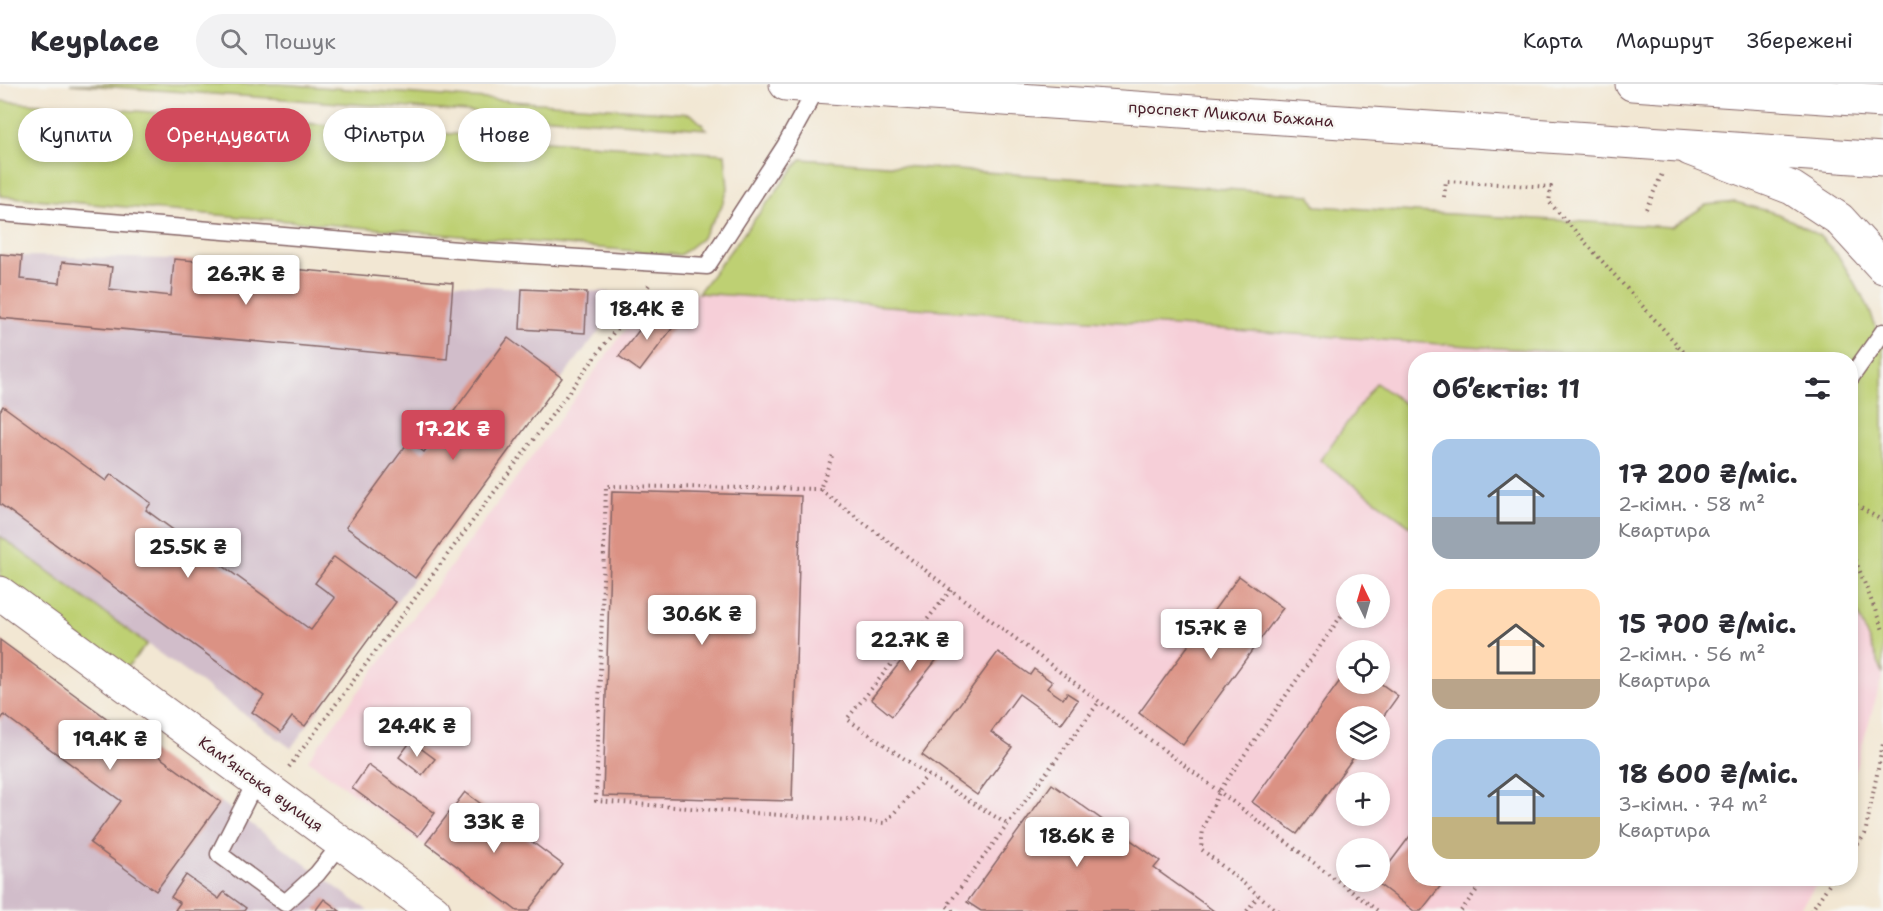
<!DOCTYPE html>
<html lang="uk">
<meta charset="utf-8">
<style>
body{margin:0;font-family:"Shantell Sans",sans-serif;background:#f2f2f3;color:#2b2b33;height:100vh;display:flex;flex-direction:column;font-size:22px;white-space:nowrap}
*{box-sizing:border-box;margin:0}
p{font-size:20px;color:#7c7c81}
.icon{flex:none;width:33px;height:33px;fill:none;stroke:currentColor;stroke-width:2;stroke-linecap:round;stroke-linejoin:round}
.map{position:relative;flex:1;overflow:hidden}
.sheet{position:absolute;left:1408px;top:268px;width:450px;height:534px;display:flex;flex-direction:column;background:#fff;border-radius:24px;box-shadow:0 3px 9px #0003}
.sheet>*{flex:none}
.top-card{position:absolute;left:18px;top:24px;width:570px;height:54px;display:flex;gap:12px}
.needle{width:39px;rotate:355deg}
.buttons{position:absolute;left:1336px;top:490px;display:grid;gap:12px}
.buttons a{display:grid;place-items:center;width:54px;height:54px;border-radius:50%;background:#fff;box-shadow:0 3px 9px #0003;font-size:30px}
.price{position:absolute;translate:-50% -51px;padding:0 14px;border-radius:6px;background:#fff;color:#222;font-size:20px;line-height:39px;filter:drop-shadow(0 2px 3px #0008)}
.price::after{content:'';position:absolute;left:50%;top:36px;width:18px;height:14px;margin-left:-9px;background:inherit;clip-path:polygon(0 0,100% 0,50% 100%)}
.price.selected{background:#d1495b;color:#fff}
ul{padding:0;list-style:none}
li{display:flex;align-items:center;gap:18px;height:150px;padding:0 24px}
li span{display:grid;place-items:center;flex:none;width:168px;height:120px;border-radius:18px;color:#555}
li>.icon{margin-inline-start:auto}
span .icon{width:72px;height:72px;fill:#fffc;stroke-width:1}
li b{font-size:26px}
h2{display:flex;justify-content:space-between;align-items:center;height:72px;padding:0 24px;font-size:26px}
.pill{padding:0 21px;border-radius:27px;background:#fff;box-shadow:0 3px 9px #0003;font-size:21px;line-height:54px}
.pill.selected{background:#d1495b;color:#fff}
header{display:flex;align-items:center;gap:36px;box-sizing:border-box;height:84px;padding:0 30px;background:#fff;border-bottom:2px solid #e1e1e2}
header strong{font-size:28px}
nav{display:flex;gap:33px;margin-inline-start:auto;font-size:21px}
.search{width:420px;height:54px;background:#f2f2f3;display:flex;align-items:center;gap:15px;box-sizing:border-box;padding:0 21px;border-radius:33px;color:#7c7c81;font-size:22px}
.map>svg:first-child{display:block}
.built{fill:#f6cfd8;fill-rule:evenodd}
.industrial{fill:#d1bdca}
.green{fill:#bed073;stroke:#84784f;stroke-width:1.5}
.building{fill:#db9284}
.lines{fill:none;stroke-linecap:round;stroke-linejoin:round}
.lane-casing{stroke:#856566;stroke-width:19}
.street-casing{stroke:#856566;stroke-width:35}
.primary-casing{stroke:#856566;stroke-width:35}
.highway-casing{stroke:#856566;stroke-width:35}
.path{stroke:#856566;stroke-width:4;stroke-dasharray:1.5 4.5;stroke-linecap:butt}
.lane{stroke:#fff;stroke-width:16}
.street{stroke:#fff;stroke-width:33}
.primary{stroke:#fff;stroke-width:33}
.highway{stroke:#fff;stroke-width:33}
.labels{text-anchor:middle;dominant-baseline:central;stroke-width:5;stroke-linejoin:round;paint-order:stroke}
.street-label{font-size:16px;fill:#4a1f2b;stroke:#f6f6f2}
</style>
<header>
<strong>Keyplace</strong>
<div class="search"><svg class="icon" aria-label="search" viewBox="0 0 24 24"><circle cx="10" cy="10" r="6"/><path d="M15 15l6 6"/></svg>Пошук</div>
<nav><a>Карта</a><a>Маршрут</a><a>Збережені</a></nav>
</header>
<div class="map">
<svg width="1883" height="827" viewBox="0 0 1883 827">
<rect width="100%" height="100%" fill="#f6f6f2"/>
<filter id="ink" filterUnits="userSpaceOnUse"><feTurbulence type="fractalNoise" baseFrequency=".0167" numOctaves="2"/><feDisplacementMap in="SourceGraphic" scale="12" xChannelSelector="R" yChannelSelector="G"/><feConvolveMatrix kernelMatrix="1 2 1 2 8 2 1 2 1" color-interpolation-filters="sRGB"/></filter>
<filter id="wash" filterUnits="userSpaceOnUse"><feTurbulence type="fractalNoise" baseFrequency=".008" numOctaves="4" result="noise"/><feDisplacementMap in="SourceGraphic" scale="24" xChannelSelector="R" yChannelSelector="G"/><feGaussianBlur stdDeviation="1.35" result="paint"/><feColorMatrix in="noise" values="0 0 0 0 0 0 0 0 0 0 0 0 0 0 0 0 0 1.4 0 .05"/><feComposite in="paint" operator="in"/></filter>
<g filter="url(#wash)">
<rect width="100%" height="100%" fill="#f2e7d3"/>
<g class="built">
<path d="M654 207 1586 270V276H1416V795H1820L1798 827H515L308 676ZM1347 501H1380V534H1347ZM1347 567H1380V600H1347ZM1347 633H1380V666H1347ZM1347 699H1380V732H1347ZM1347 765H1380V798H1347Z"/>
<path d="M1851 514 1883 590 1851 700Z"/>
</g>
<g class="industrial">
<path d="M0 170 22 172 174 175 483 202 629 209 562 294 396 518 291 664 0 453Z"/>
<path d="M0 556 239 731 368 827H0Z"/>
</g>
<g class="green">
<path d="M70 0H279L691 30 707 45Z"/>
<path d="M0 17 725 70 728 105 720 126 701 155 680 171 0 112Z"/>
<path d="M801 75 1310 111 1316 122 1672 143 1706 121 1735 118 1779 130 1819 151 1839 173 1867 220 1883 261V590L1851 514V276H1586L1585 270 698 209Z"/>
<path d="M1376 299 1416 328V446L1320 376Z"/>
<path d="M0 452 147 560 125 586 0 497Z"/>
</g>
<g id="blocks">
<g class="building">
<path d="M0 170 22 172 20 195 60 199 62 178 112 183 109 205 171 212 174 175 453 199 447 275 0 234Z"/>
<path d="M522 205 587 208 585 249 520 245Z"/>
<path d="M654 227 674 242 640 287 619 272Z"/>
<path d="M508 254 562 294 415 494 346 443 409 357 424 368Z"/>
<path d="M3 322 106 397 111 390 151 419 146 426 311 546 335 514 315 499 334 473 396 518 305 642 292 633 281 648 252 628 264 612 0 420V327Z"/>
<path d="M612 407 801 412 792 717 603 712Z"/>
<path d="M1239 492 1283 524 1183 661 1139 629Z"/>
<path d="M928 543 949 560 892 632 871 615Z"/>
<path d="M0 556 221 718 156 807 90 759 121 717 4 631 0 637Z"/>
<path d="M998 568 1030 591 1034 585 1052 598 1047 604 1063 615 1067 609 1078 616 1061 640 1019 610 991 648 1012 663 977 711 922 671Z"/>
<path d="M1347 587V600L1380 599 1398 612 1380 637V633H1347V666H1359L1297 750 1252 718Z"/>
<path d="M411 657 435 675 422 691 399 673Z"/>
<path d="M368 681 435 729 418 752 352 704Z"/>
<path d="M1052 700 1160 777 1154 784 1214 827H981L967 818Z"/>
<path d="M465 708 563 781 528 827H517L426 759Z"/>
<path d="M1416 744V795H1446L1421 827H1414L1376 798H1380V792Z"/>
<path d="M186 791 219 815 224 808 246 824 244 827H177L175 826 180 819 171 813Z"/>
<path d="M324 815 340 827H315Z"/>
</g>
</g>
</g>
<g filter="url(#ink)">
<use href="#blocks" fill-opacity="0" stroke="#856566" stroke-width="1.5"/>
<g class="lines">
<defs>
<g id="lane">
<path d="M0 129 483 168 707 182 785 62 818 2"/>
<path d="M1851 293 1883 248"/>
<path d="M256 697 219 770 285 819 317 790 342 759"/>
</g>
<path id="street" d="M0 509 434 827"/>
<path id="primary" d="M1690 65 1792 104 1839 135 1883 183"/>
<g id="highway">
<path d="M786 0 1883 75"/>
<path d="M1632 0 1883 17"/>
</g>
</defs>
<use href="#lane" class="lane-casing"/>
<use href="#street" class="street-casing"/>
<use href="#primary" class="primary-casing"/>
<use href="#highway" class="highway-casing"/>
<g class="path">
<path d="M1444 113 1446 97 1551 103 1549 118 1691 276"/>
<path d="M1646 125 1662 90"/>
<path d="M1673 276 1678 262"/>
<path d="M832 372 820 405 951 506 1378 827"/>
<path d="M820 405 606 402 596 717 885 739 928 691"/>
<path d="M1851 418 1883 437"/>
<path d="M1851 465 1883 546"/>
<path d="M951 506 847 635 928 691 1007 740"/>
<path d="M289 683 649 201"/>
<path d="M1851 770 1865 750 1883 660"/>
<path d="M953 827 947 822 1099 618"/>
<path d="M1247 827 1258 812"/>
<path d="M1278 827 1201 765 1203 745 1220 706 1346 525"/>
<path d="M1461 827 1485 795"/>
<path d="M1811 827 1833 795"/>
</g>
<use href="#lane" class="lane"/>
<use href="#street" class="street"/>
<use href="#primary" class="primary"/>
<use href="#highway" class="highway"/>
</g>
</g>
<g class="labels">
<g class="street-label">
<text transform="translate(1231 30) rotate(4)">проспект Миколи Бажана</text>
<text transform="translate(261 700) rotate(36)">Камʼянська вулиця</text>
</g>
</g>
</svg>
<div class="buttons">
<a><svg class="needle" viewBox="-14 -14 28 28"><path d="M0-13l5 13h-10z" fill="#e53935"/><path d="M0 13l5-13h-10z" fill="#7c7c81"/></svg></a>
<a><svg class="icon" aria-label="locate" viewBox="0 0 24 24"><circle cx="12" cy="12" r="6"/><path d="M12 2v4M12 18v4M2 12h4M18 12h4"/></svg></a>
<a><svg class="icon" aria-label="layers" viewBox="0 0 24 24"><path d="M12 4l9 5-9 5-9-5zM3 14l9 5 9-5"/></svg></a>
<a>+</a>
<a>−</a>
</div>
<b class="price" style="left:246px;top:222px">26.7K ₴</b>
<b class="price" style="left:647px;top:257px">18.4K ₴</b>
<b class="price selected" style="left:453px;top:377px">17.2K ₴</b>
<b class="price" style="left:188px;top:495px">25.5K ₴</b>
<b class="price" style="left:702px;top:562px">30.6K ₴</b>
<b class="price" style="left:1211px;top:576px">15.7K ₴</b>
<b class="price" style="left:910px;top:588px">22.7K ₴</b>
<b class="price" style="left:417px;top:674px">24.4K ₴</b>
<b class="price" style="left:110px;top:687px">19.4K ₴</b>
<b class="price" style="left:494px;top:770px">33K ₴</b>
<b class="price" style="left:1077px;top:784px">18.6K ₴</b>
<div class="top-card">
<a class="pill">Купити</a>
<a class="pill selected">Орендувати</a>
<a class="pill">Фільтри</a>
<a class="pill">Нове</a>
</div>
<section class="sheet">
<h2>Об’єктів: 11<svg class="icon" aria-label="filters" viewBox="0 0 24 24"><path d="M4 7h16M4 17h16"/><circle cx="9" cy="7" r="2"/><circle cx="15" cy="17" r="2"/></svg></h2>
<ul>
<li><span style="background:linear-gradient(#a9c7e8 65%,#9aa5b1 0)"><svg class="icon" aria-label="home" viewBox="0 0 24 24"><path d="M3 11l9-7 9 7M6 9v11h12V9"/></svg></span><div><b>17 200 ₴/міс.</b><p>2-кімн. · 58 m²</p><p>Квартира</p></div></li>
<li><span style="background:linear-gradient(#ffd9b3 75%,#b9a48a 0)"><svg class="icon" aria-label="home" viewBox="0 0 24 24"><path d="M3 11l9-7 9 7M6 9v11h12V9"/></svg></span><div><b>15 700 ₴/міс.</b><p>2-кімн. · 56 m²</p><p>Квартира</p></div></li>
<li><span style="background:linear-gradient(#a9c7e8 65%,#c2b280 0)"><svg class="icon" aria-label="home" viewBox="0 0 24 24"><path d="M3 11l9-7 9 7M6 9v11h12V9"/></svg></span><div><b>18 600 ₴/міс.</b><p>3-кімн. · 74 m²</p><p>Квартира</p></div></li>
</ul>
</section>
</div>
